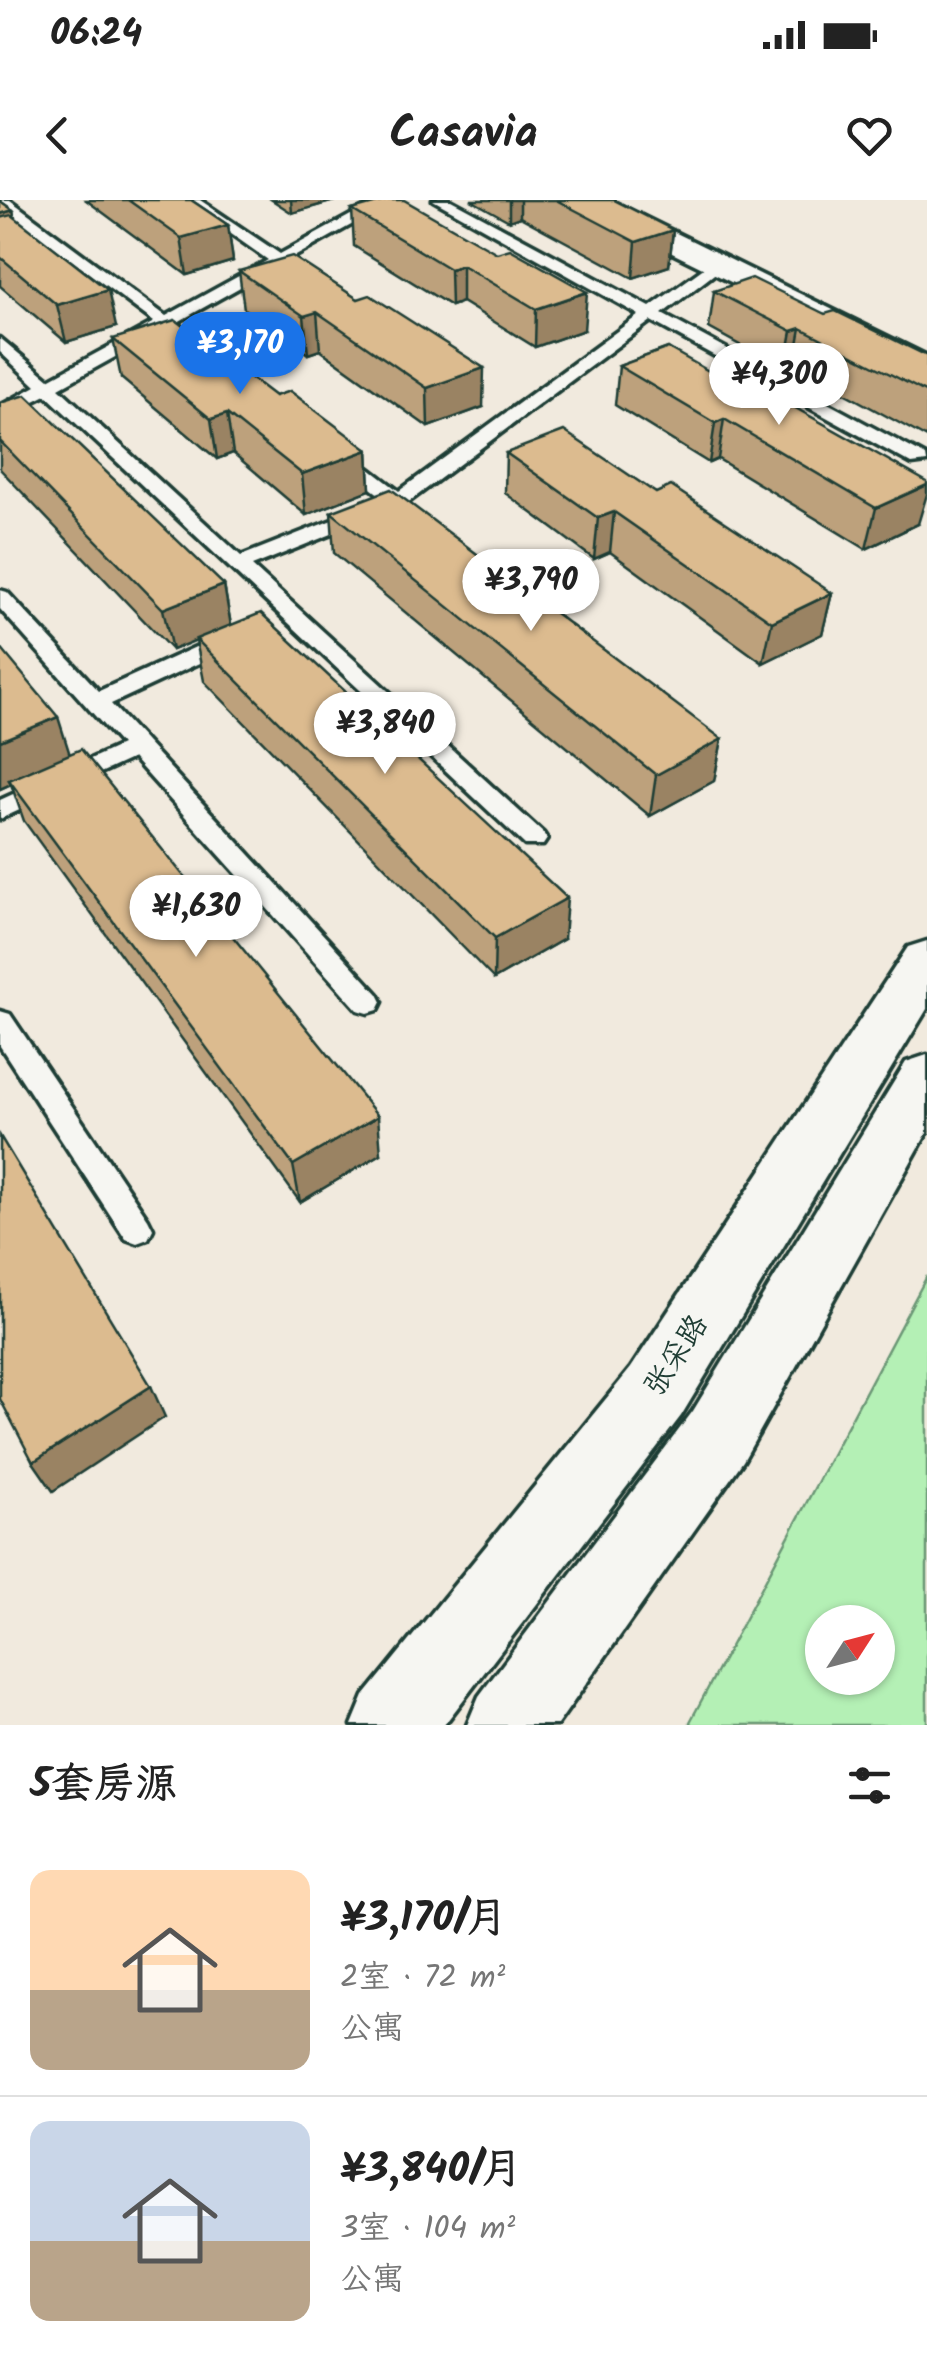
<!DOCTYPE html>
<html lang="zh">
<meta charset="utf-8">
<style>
body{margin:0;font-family:Kalam,"LXGW WenKai TC",sans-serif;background:#f6f6f6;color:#222;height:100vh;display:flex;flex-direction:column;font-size:38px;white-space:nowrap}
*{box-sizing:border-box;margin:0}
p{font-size:32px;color:#767676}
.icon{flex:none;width:55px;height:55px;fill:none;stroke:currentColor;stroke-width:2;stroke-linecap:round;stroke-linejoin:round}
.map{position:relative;height:1525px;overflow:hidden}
.details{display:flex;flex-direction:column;background:#fff;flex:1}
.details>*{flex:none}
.needle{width:65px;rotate:54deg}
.fabs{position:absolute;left:805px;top:1405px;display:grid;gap:20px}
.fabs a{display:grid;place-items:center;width:90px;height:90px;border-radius:50%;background:#fff;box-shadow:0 2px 8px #0004;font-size:50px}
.price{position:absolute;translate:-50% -85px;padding:0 22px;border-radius:35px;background:#fff;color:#222;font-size:32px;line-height:65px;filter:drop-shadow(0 2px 5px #0008)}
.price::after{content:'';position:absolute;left:50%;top:60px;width:30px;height:22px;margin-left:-15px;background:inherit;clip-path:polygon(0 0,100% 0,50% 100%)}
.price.active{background:#1a73e8;color:#fff}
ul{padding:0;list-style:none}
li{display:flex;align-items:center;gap:30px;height:250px;padding:0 30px}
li+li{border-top:2px solid #e0e0e0}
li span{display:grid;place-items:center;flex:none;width:280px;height:200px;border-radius:20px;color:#555}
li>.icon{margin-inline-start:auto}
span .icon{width:120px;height:120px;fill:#fffc;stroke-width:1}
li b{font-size:42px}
h2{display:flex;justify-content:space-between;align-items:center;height:120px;padding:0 30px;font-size:42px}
.status{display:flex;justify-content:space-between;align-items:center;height:70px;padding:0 50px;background:#fff;direction:ltr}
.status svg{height:28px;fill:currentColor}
header{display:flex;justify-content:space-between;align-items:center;height:130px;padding:0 30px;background:#fff;font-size:45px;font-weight:700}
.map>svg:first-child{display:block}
.green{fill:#b4f0b5;stroke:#6a9674;stroke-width:2.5;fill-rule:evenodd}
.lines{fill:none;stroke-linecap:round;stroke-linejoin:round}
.lane-casing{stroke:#1f3d34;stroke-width:7}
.street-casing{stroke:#1f3d34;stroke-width:7}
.primary-casing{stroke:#1f3d34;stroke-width:7}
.lane{fill:#f6f6f2;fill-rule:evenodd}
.street{fill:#f6f6f2;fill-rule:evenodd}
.primary{fill:#f6f6f2;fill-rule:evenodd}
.wall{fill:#bda17b;stroke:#1f3d34;stroke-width:2.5}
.shaded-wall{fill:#9a8364;stroke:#1f3d34;stroke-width:2.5}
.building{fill:#dcbb8f;stroke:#1f3d34;stroke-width:2.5}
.labels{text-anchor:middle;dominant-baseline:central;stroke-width:10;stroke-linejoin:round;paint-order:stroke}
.near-street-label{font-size:30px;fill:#1f3d34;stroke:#f6f6f2}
</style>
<div class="status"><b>06:24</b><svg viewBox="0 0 49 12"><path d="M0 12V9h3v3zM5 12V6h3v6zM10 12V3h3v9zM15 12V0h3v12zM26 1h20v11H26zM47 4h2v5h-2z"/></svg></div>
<header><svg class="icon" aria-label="back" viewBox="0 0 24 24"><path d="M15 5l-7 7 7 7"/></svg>Casavia<svg class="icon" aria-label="heart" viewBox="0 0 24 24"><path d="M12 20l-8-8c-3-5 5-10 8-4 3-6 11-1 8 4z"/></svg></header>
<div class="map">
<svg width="927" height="1525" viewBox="0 0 927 1525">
<rect width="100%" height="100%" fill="#f1eade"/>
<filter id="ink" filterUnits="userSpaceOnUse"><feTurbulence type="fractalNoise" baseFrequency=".01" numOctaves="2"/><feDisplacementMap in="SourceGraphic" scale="20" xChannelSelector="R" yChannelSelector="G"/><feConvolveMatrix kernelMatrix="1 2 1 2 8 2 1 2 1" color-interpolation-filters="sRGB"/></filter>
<g filter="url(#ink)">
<path class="green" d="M927 1076V1525H691L690 1522ZM822 1422H878V1478H822Z"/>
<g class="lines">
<defs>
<g id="lane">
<path d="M0 0H10L166 116 268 60 183 0H200L280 54 378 0H396L176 123 202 142V150H190L164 130 59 188 241 356 360 309H374V317L252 366 543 633 547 639 543 645H525L46 195 0 218V206L36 186 0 152V138L49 179 154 122 0 6Z"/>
<path d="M433 0H451L650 107 712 62H722V68L662 114 926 256 927 262 912 264 651 121 406 304H392L335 261V253H349L399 291 639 115Z"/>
<path d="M0 390 7 392 99 491 222 435H238L241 440 238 445 111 504 378 794 382 802 378 810 368 813 358 810 133 558 0 619V600L121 545 0 409Z"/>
<path d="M0 811 10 814 148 1019 153 1029 148 1039 137 1043 126 1039 0 846Z"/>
</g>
<path id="street" d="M573 0H609L927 156V179L577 6Z"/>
<g id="primary">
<path d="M927 741V809L681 1216 444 1525H352L364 1496 631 1168 908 747Z"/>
<path d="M927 855V933L743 1261 557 1525H467L479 1496 693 1211 906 862Z"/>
</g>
</defs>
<use href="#lane" class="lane-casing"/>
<use href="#street" class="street-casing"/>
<use href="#primary" class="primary-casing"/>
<use href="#lane" class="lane"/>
<use href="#street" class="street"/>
<use href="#primary" class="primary"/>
</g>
<g class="wall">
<path d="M86 0H191L228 25 233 61 187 75Z"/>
<path d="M272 0H334V1L292 13Z"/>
<path d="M388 0 584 130 535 147 462 102 451 106 354 46 352 10Z"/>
<path d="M471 0H614L673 30 669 66 633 78 520 17 509 21Z"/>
<path d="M0 1 13 10 14 16 116 127 66 142 0 86Z"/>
<path d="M239 71 358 99 483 207 428 227 320 150 308 154 244 109Z"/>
<path d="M714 91 825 114 927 156V238L794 166 785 170 709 128Z"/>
<path d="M113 139 275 196 368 250 370 290 306 315 233 253 217 259 121 178Z"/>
<path d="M668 148 918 324 866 349 718 259 709 263 615 205 619 166Z"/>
<path d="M0 203 224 385 231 425 564 739 494 779 204 481 196 440 172 450 0 269Z"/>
<path d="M506 253 656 293 832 393 822 434 763 463 610 352 594 359 505 293Z"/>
<path d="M331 312 722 539 714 581 650 616 334 353Z"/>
<path d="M0 447 69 554 381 954 300 1002 24 621 11 584 0 589Z"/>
</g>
<g class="shaded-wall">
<path d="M291 0H334V1L292 13Z"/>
<path d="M509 0H520V17L509 21Z"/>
<path d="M13 10 21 46 0 52V14Z"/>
<path d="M228 25 233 61 187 75 181 38Z"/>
<path d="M673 30 669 66 633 78 636 42Z"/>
<path d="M462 65V102L451 106 450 69Z"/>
<path d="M108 90 116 127 66 142 57 105Z"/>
<path d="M587 92 584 130 535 147 536 109Z"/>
<path d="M317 112 320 150 308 154 304 116Z"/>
<path d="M801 128 794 166 785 170 792 131Z"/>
<path d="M484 168 483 207 428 227 427 188Z"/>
<path d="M227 214 233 253 217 259 211 219Z"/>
<path d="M724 219 718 259 709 263 715 223Z"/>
<path d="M368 250 370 290 306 315 302 274Z"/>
<path d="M927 285V294L918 324 866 349 876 308Z"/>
<path d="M614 312 610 352 594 359 598 318Z"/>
<path d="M224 385 231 426 172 450 163 409Z"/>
<path d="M832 393 822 434 763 463 772 422Z"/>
<path d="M58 517 71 558 9 580 11 584 0 589V541Z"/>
<path d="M722 539 714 581 650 616 656 575Z"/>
<path d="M567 698 564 739 494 779 495 738Z"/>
<path d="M378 916 381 954 300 1002 293 965Z"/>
<path d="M151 1186 165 1217 53 1291 33 1262Z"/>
</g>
<g class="building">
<path d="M128 0H191L228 25 181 38Z"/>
<path d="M388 0H404L497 53 510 49 587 92 536 109 462 65 450 69 352 10Z"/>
<path d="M556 0H614L673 30 636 42Z"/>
<path d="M0 1 13 10 0 14Z"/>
<path d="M12 15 108 90 57 105 0 57V18Z"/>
<path d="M292 56 358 99 370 95 484 168 427 188 317 112 304 116 239 71Z"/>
<path d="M752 78 825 114 835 111 927 156V193L801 128 792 131 714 91Z"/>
<path d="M175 120 275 196 290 191 368 250 302 274 227 214 211 219 113 139Z"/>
<path d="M668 148 762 201 774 196 927 282V285L876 308 724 219 715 223 619 166Z"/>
<path d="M26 195 224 385 163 409 0 241V203Z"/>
<path d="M564 231 656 293 671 286 832 393 772 422 614 312 598 318 506 253Z"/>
<path d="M391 289 722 539 656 575 331 312Z"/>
<path d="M261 413 567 698 495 738 196 439Z"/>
<path d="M0 447 58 517 0 541Z"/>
<path d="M81 549 378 916 293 965 9 580Z"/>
<path d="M0 936 151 1186 33 1262 0 1199Z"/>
</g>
</g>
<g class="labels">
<g class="near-street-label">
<text transform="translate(677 1156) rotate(-57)">张采路</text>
</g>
</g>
</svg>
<div class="fabs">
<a><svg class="needle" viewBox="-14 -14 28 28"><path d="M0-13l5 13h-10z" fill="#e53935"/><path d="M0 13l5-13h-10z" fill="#767676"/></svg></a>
</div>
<b class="price active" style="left:240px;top:197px">¥3,170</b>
<b class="price" style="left:779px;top:228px">¥4,300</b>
<b class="price" style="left:531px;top:434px">¥3,790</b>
<b class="price" style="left:385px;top:577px">¥3,840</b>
<b class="price" style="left:196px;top:760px">¥1,630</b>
</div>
<section class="details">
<h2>5套房源<svg class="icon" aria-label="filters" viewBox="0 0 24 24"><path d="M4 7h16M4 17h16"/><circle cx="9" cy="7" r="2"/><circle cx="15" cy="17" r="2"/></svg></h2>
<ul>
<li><span style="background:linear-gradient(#ffd9b3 60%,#b9a48a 0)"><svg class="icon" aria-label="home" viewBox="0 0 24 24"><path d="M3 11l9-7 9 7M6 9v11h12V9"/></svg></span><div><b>¥3,170/月</b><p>2室 · 72 m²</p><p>公寓</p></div></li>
<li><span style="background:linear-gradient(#c9d6e8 60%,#b9a48a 0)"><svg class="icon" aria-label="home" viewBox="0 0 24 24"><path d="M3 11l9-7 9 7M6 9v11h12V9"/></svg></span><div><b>¥3,840/月</b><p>3室 · 104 m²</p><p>公寓</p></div></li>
</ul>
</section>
